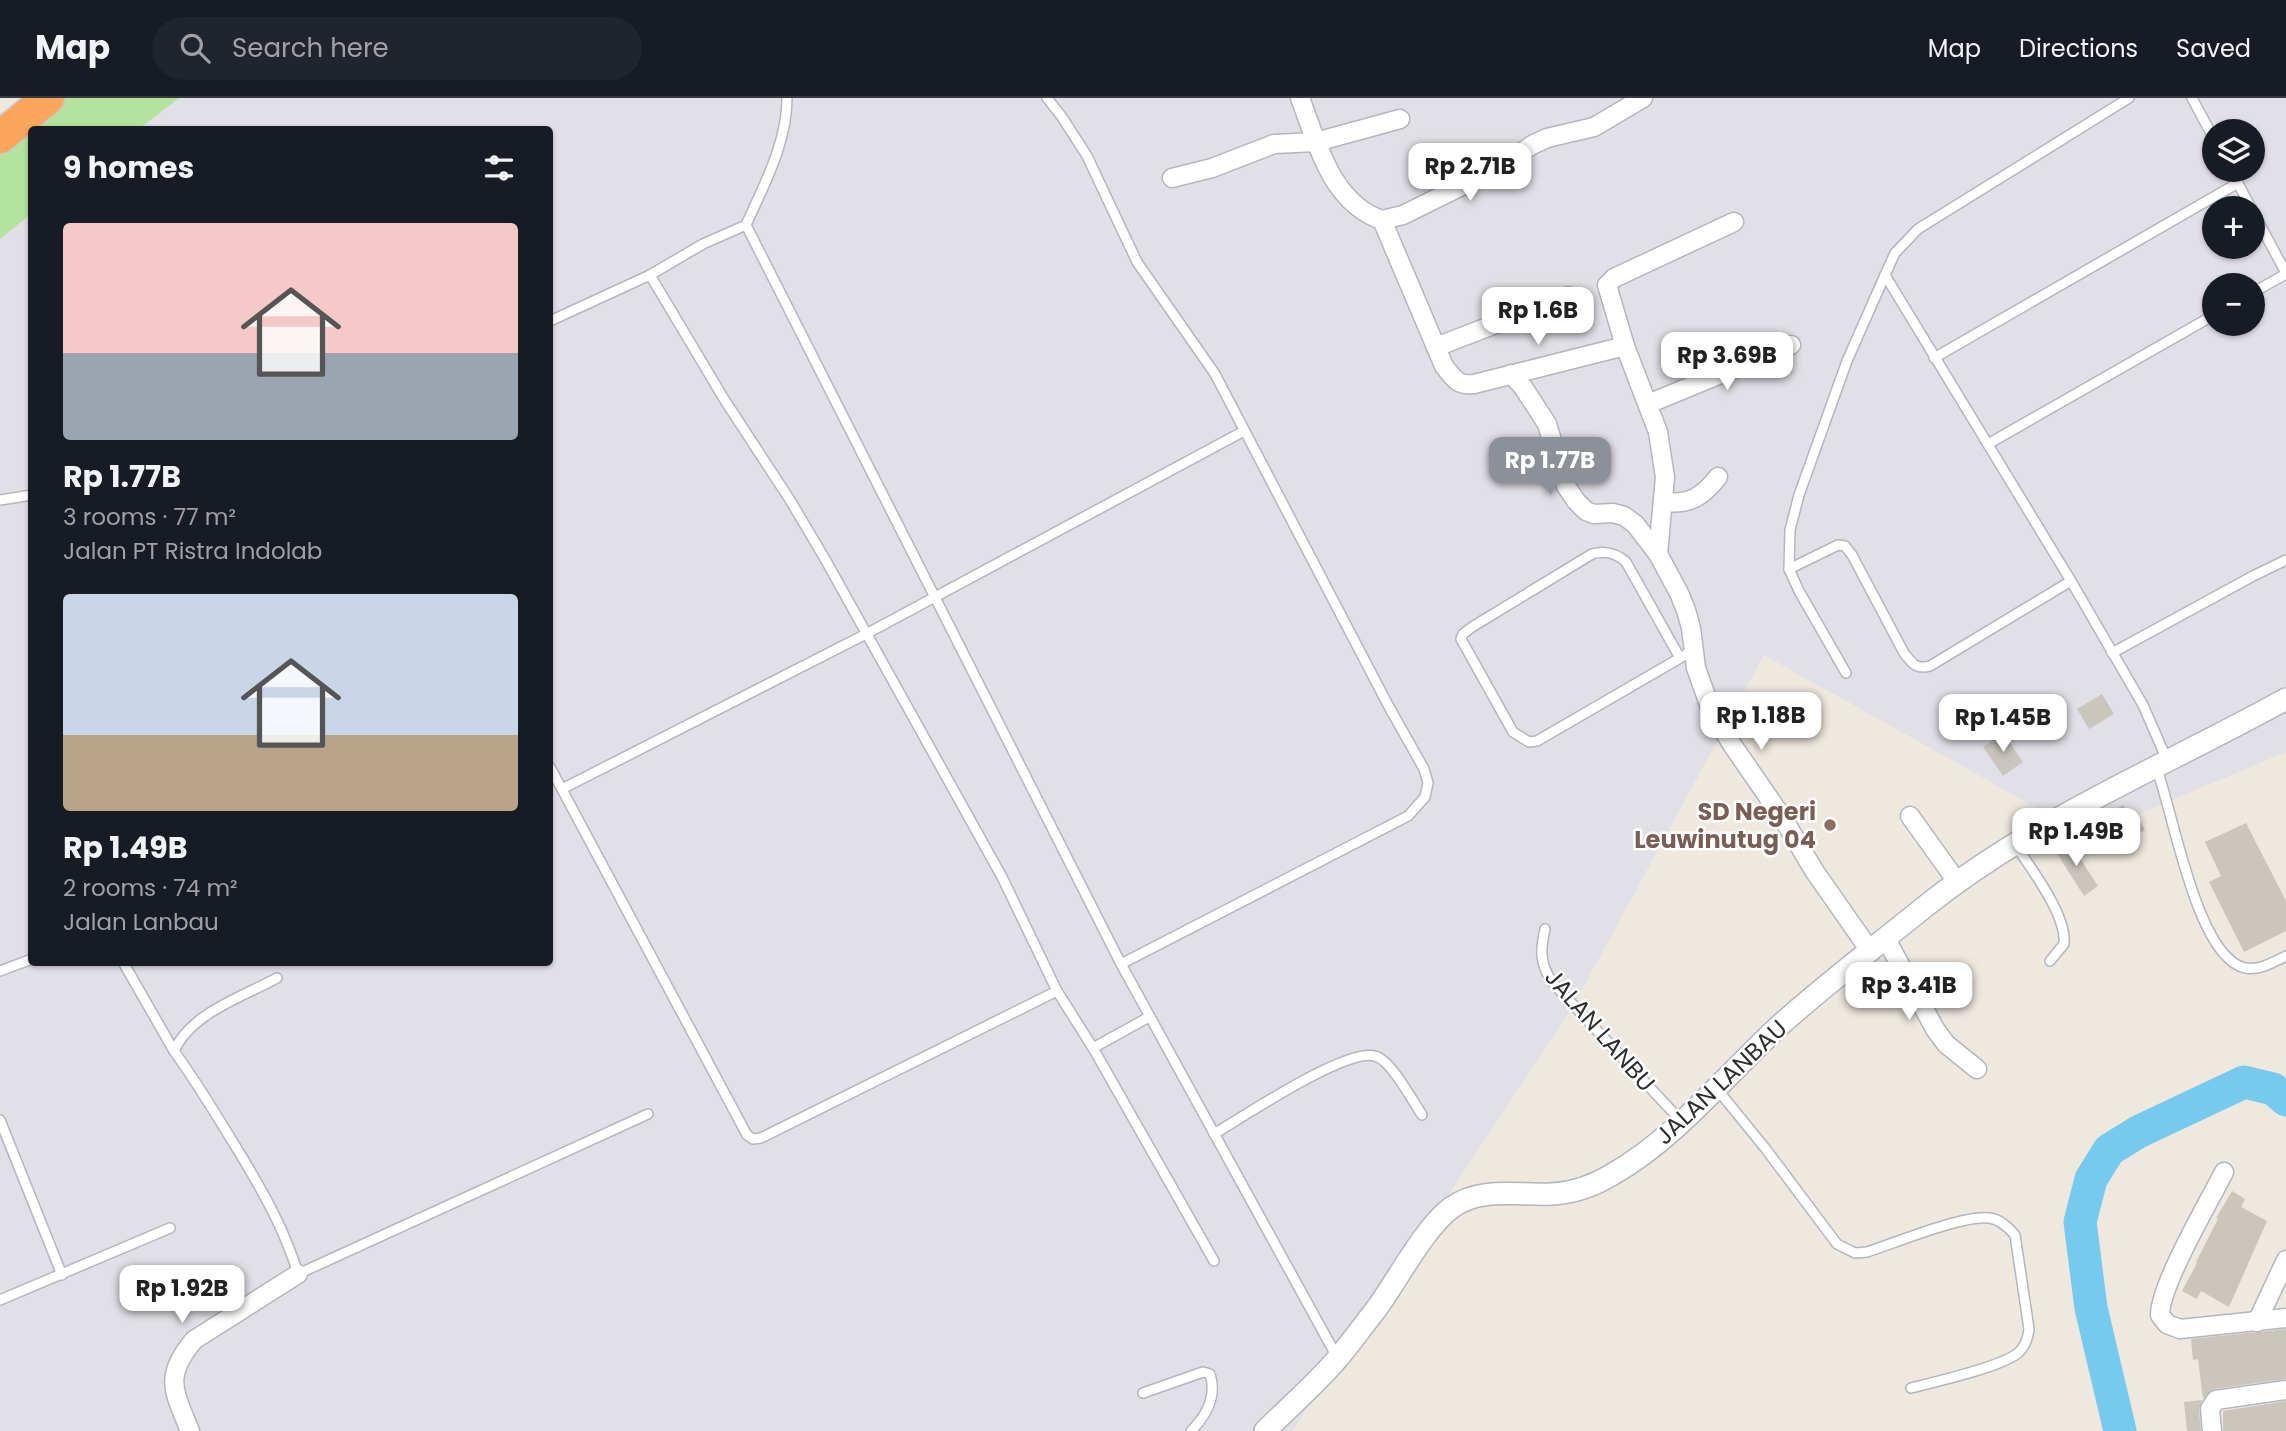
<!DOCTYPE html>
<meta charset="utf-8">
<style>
body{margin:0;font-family:Poppins,sans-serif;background:#20242c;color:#f1f3f6;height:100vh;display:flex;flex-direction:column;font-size:26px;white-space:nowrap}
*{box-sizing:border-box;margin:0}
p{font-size:23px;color:#9ea1a6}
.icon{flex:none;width:38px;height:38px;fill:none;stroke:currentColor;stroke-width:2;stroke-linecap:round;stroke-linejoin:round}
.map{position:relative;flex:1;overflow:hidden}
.details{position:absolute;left:28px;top:28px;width:525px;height:840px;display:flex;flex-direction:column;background:#171b24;border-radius:7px;box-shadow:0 2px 5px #0004}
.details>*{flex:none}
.tools{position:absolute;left:2202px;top:21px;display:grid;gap:14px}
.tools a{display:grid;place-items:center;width:63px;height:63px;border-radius:50%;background:#171b24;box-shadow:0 2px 5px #0004;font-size:35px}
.price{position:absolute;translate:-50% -60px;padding:0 16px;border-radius:14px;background:#fff;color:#222;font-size:23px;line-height:46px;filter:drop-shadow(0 2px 4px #0008)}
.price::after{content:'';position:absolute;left:50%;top:42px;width:21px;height:16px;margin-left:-10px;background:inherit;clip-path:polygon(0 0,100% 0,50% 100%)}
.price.current{background:#8c9099;color:#fff}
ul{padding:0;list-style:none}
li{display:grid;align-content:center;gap:14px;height:371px;padding:0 35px}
li span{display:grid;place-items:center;height:217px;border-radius:7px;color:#555}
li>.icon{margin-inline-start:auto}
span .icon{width:126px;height:126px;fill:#fffc;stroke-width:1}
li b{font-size:30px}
h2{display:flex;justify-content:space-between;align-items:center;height:84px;padding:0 35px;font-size:30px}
header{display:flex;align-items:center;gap:42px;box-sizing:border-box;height:98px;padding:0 35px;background:#171b24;border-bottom:2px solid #363941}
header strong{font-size:33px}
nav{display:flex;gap:38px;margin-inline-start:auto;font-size:24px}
.search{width:490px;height:63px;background:#20242c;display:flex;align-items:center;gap:18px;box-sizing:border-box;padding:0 24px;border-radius:38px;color:#9ea1a6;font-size:26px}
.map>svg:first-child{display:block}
.industrial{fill:#e2e0e7;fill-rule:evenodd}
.green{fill:#b3e39d}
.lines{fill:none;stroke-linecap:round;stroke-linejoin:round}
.river{stroke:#75caed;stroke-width:33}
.building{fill:#cac6be}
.service-casing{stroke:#b3b5c0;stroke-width:12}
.minor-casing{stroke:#b3b5c0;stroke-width:21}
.tertiary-casing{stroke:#b3b5c0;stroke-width:24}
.motorway-casing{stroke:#c8c8c8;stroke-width:35}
.service{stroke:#fff;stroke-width:9}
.minor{stroke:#fff;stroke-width:18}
.tertiary{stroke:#fff;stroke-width:21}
.motorway{stroke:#fca65d;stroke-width:32}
.education-dot{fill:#8d6e63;stroke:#fff;stroke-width:2.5}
.labels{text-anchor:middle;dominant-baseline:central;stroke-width:5;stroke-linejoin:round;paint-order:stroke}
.education-label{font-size:24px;font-weight:bold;fill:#785e54;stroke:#fff;text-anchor:end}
.street-label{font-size:24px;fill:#2d2d2d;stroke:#fff}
</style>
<header>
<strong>Map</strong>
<div class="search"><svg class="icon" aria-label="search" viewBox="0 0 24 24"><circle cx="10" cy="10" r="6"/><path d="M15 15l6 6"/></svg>Search here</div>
<nav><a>Map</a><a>Directions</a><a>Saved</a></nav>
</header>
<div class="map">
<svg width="2286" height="1333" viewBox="0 0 2286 1333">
<rect width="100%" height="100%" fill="#eee8df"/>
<path class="industrial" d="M179 0H2286V654L2087 738 1764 557 1572 910 1292 1333H0V141L31 116 32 864H550V32L139 31ZM2214 33H2252V72H2214ZM2214 110H2252V149H2214ZM2214 187H2252V226H2214Z"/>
<path class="green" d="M50 0H179L139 31 32 32 31 116 0 141V39Z"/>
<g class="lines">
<path class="river" d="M2120 1333 2091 1210 2080 1124 2091 1081 2109 1052 2138 1034 2244 984 2273 991 2286 1002"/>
</g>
<g class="building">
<path d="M2102 596 2114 616 2089 631 2077 611Z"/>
<path d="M2003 635 2023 664 2003 678 1983 649Z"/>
<path d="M2123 707 2130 718 2135 715 2145 732 2123 745 2107 717Z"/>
<path d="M2246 725 2286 803V833L2244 854 2209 784 2221 778 2205 744Z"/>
<path d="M2068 742 2098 788 2084 798 2054 751Z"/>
<path d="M2232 1093 2245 1101 2241 1109 2267 1123 2229 1209 2201 1193 2197 1201 2182 1193 2197 1165 2196 1164 2218 1121 2216 1120Z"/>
<path d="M2286 1231V1281L2214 1291 2203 1301 2198 1261 2193 1262 2191 1241Z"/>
<path d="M2202 1302 2199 1312 2201 1333H2187L2184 1304Z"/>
<path d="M2286 1303V1333H2223V1313Z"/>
</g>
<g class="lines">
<defs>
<g id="service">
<path d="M787 0C787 45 764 87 746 127L1121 866 1337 1259"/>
<path d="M1047 0 1062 19 1087 58 1137 164 1215 276 1388 607 1424 671 1428 685 1425 699 1408 718 1121 866"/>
<path d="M2129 0 1918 131 1895 155 1885 177 2071 483 2143 607 2167 662"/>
<path d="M2192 0 2214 41"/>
<path d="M2231 72 2251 110"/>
<path d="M2252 112 2286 175"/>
<path d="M650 177 724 301 790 402 825 461 1002 779 1057 893 1093 950 1214 1163"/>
<path d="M2252 195 2286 176"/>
<path d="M550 223 650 177 703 146 746 127"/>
<path d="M1934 260 2238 85"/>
<path d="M1988 346 2214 217"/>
<path d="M0 402 32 397"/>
<path d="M1789 471 1790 432 1799 397 1847 263 1885 177"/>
<path d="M2112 555 2253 478 2286 462"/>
<path d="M1680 560 1626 464C1616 455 1606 452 1592 456L1472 529 1463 536 1461 541 1513 634 1529 644 1537 643 1680 560 1693 552"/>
<path d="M1846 575 1799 493 1789 471 1838 447 1845 448 1852 457 1904 555C1912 565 1916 572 1930 568L2071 483"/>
<path d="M550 669 747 1037 753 1041 761 1040 1057 893"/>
<path d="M2156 669C2173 712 2196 859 2245 870 2259 873 2274 864 2286 858"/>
<path d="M562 691 868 535 1244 333"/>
<path d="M2015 746C2031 771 2067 817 2064 846L2050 863"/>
<path d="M1545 831C1540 852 1540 866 1552 884L1681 1023"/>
<path d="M123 864 174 953"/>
<path d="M0 873 32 861"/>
<path d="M277 880C242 899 191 915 174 953 198 986 218 1020 239 1054 262 1092 285 1132 298 1176L648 1016"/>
<path d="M1093 950 1149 919"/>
<path d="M1717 991 1765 1050 1837 1146 1855 1155 1867 1154C1895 1145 1962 1117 1989 1120 2000 1121 2008 1129 2015 1137L2029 1231C2028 1240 2025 1249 2018 1255 2001 1269 1935 1284 1911 1290"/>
<path d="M0 1022 62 1177"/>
<path d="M1214 1036C1243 1019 1345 950 1375 958 1391 962 1412 1002 1422 1017"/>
<path d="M0 1202 170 1130"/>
<path d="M1143 1295 1203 1274 1210 1276C1217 1298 1206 1318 1191 1333"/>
</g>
<g id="minor">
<path d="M1300 0C1317 44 1331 105 1382 122"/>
<path d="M1172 80 1212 70 1274 46 1316 44 1400 21"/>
<path d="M1625 248 1474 286C1458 288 1454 281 1444 268L1382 122 1403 117 1504 67 1532 47 1547 40 1594 29 1643 0"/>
<path d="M1436 249 1568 198"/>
<path d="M1511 276 1523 289 1547 326 1566 388 1576 403 1586 413 1594 416 1613 415 1624 418 1635 426 1658 456 1679 495 1686 512 1691 530 1696 570 1710 609 1731 645 1782 719 1815 774 1871 854"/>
<path d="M1648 306 1791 247"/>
<path d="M1665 404C1690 407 1703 398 1718 379"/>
<path d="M1658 456 1665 379 1658 334 1625 248 1607 187 1614 180 1734 124"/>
<path d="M1910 718 1958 785"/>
<path d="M1886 841 1935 931 1946 946 1977 971"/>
<path d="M2224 1074C2209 1104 2160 1187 2160 1217L2167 1226 2180 1231 2286 1220"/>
<path d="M2257 1224 2286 1162"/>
<path d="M190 1333C174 1293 163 1279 194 1242L298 1176"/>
<path d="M2212 1333 2210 1311 2216 1302 2286 1292"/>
</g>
<path id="tertiary" d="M1265 1333C1289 1309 1316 1286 1338 1260 1351 1245 1362 1229 1374 1214 1396 1185 1424 1130 1451 1110 1480 1088 1519 1098 1552 1096 1573 1095 1595 1087 1613 1076 1676 1040 1724 979 1777 930 1823 888 1874 850 1922 811 2032 722 2163 669 2286 601"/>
<path id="motorway" d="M0 39 48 0"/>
</defs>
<use href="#service" class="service-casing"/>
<use href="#minor" class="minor-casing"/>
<use href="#tertiary" class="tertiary-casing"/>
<use href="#motorway" class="motorway-casing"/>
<use href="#service" class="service"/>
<use href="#minor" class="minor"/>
<use href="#tertiary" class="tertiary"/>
<use href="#motorway" class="motorway"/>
</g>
<circle class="education-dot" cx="1830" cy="727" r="7"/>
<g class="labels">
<g class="education-label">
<text x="1816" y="713">SD Negeri<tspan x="1816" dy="28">Leuwinutug 04</tspan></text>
</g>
<g class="street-label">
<text transform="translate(1600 932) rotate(49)">JALAN LANBU</text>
<text transform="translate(1721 984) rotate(-43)">JALAN LANBAU</text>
</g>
</g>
</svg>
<div class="tools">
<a><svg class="icon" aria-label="layers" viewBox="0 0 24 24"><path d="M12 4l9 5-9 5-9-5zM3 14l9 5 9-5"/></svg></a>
<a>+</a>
<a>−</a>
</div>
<b class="price" style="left:1470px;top:105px">Rp 2.71B</b>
<b class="price" style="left:1538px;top:249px">Rp 1.6B</b>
<b class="price" style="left:1727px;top:294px">Rp 3.69B</b>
<b class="price current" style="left:1550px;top:399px">Rp 1.77B</b>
<b class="price" style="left:1761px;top:654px">Rp 1.18B</b>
<b class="price" style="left:2003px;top:656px">Rp 1.45B</b>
<b class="price" style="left:2076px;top:770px">Rp 1.49B</b>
<b class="price" style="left:1909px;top:924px">Rp 3.41B</b>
<b class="price" style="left:182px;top:1227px">Rp 1.92B</b>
<section class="details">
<h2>9 homes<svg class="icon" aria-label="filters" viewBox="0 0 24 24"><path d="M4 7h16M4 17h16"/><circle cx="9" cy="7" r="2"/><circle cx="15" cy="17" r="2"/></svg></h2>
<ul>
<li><span style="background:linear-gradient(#f6c9c9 60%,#9aa5b1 0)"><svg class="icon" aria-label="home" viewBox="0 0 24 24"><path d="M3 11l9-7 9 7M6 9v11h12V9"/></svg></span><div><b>Rp 1.77B</b><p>3 rooms · 77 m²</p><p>Jalan PT Ristra Indolab</p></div></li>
<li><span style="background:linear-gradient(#c9d6e8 65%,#b9a48a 0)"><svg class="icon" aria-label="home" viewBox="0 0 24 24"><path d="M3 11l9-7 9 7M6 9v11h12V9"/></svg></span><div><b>Rp 1.49B</b><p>2 rooms · 74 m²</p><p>Jalan Lanbau</p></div></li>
</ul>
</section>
</div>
